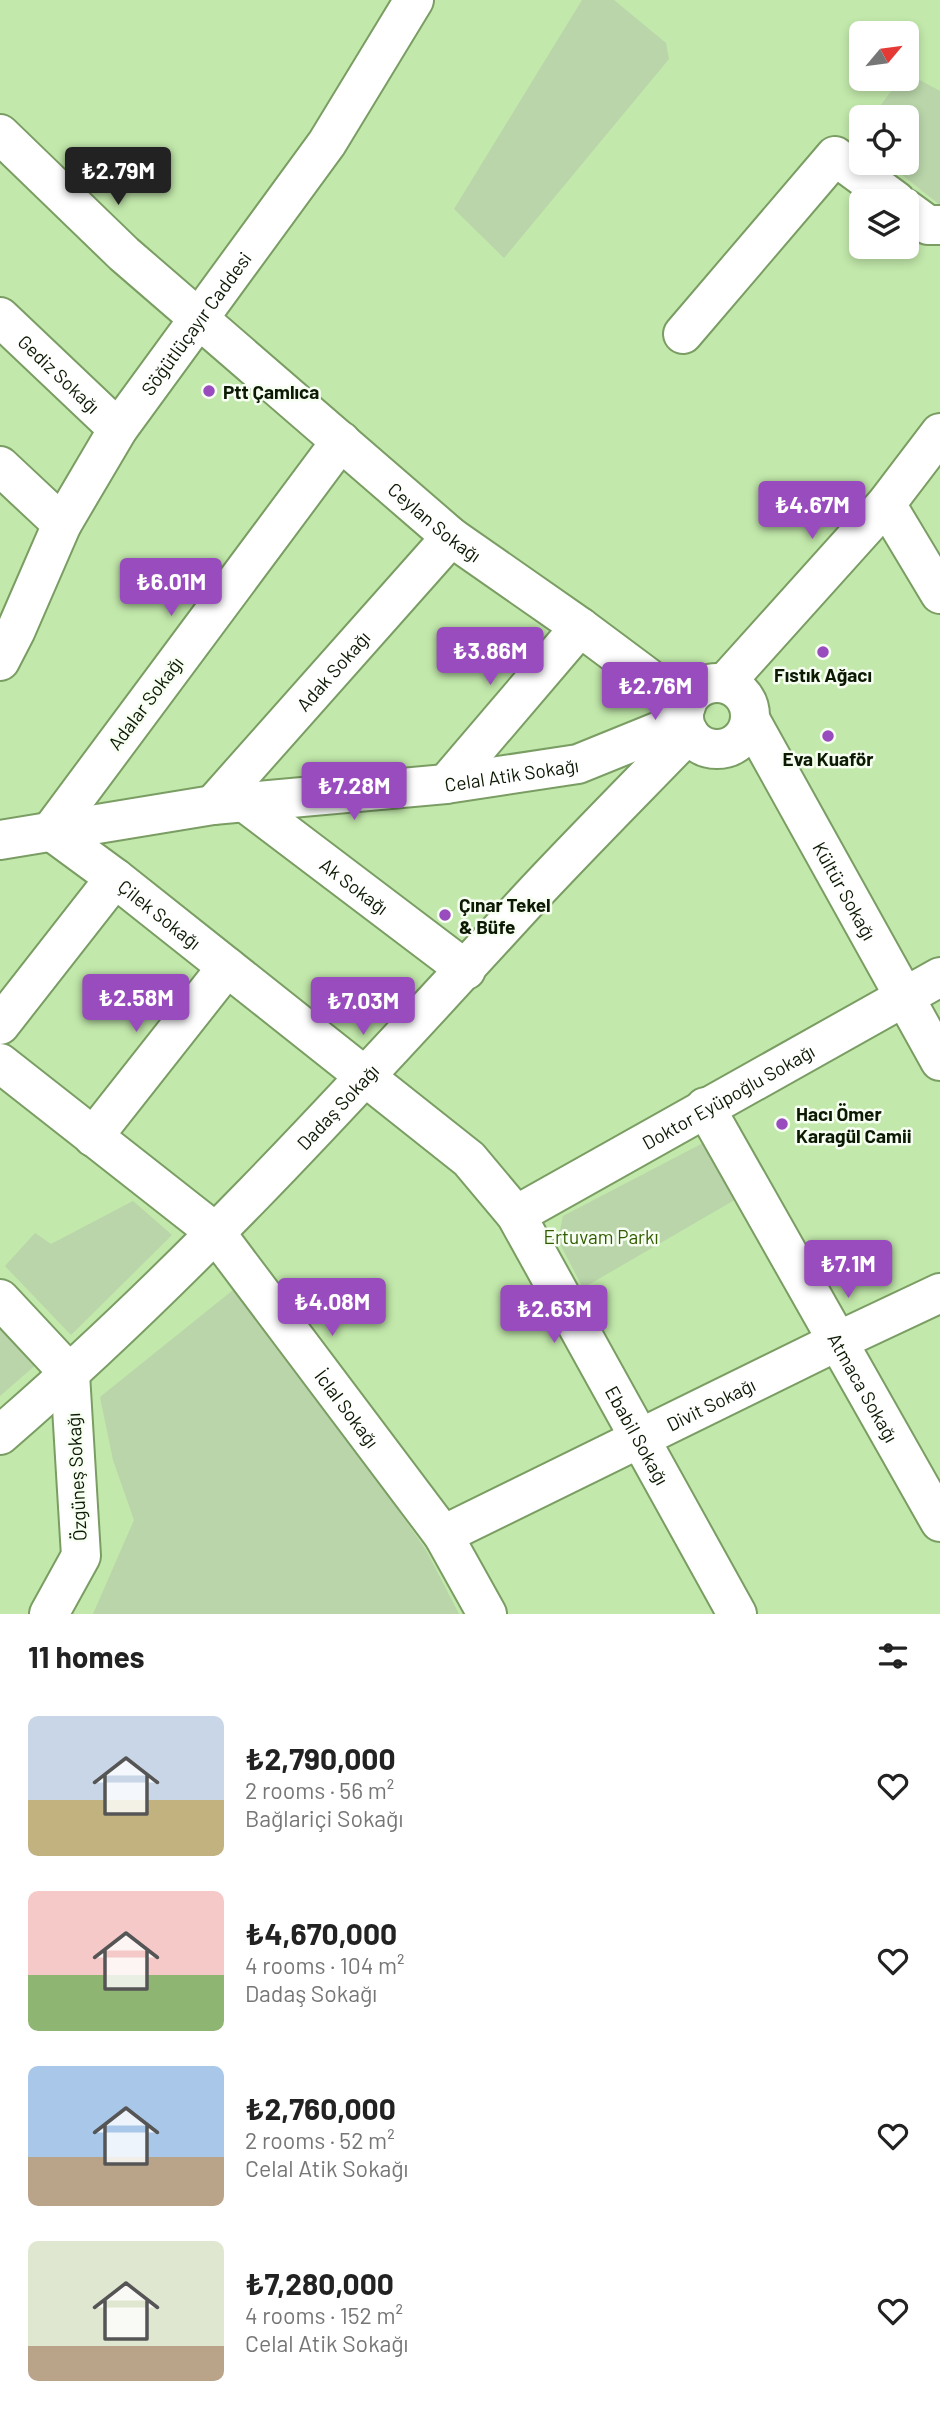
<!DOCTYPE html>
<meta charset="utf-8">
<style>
body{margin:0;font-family:Barlow,sans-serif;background:#f6f6f6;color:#222;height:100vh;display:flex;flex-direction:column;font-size:26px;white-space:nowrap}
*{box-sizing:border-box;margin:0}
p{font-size:23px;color:#767676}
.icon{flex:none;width:38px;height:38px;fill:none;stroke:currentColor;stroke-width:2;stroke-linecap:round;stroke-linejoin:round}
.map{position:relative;height:1614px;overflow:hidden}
.side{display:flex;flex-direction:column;background:#fff;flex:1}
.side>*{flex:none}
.needle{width:46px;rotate:61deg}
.tools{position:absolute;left:849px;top:21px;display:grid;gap:14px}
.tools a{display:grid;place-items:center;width:70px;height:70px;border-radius:10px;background:#fff;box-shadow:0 4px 10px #0003;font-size:35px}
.price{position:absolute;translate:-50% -60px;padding:0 16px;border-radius:7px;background:#994cbd;color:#fff;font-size:23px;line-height:46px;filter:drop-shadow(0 2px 4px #0008)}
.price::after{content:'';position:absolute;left:50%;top:42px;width:21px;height:16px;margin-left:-10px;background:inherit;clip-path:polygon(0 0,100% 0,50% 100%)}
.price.current{background:#222;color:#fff}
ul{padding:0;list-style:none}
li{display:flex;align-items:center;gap:21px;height:175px;padding:0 28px}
li span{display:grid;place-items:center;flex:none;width:196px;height:140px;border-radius:10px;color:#555}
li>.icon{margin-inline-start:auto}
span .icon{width:84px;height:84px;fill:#fffc;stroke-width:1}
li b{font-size:30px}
h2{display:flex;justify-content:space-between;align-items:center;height:84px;padding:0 28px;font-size:30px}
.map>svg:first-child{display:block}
.green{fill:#b9d5a9}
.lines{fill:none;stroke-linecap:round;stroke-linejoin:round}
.minor-casing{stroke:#7a9d63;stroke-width:42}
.minor{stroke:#fff;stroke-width:38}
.poi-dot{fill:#994cbd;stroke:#f7fef2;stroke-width:2.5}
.labels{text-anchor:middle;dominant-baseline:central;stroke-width:5;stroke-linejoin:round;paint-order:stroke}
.street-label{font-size:19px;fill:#0c1903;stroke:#f7fef2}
.poi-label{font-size:19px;font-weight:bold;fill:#0c1903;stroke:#f7fef2;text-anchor:start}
.park-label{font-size:19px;fill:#315d00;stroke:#f7fef2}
</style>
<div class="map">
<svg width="940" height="1614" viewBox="0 0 940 1614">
<rect width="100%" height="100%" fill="#c2e8ab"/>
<g class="green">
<path d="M582 0H614L666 43 669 59 504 258 454 209Z"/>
<path d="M907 73 940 91V205L887 163H906V117H872L900 79H906Z"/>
<path d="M705 1142 738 1198 583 1288 558 1240 563 1216Z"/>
<path d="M133 1201 172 1235 71 1335 5 1266 35 1233 51 1244Z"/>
<path d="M238 1286 314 1389 426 1550 459 1614H93L134 1520 113 1460 100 1397Z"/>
<path d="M0 1321 39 1362 0 1396Z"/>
</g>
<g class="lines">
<defs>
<g id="minor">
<path id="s1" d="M0 134 124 254 451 537 580 627 686 706"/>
<path d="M906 209 928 225H940"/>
<path id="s2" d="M0 317 118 429"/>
<path d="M683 334 835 156 896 201"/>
<path id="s3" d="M341 441 51 831 115 878 469 1159 516 1215 737 1614"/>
<path d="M0 466 62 524"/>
<path d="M886 504 940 594"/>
<path id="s4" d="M0 661 16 630 62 524 118 429 327 143 414 0"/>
<circle cx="717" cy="716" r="33"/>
<path d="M725 683 886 504 940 433"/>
<path id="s5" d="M751 721 940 1061"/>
<path d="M446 784 580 627"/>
<path id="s6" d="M243 801 466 970"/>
<path id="s7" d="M213 805 451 537"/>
<path id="s8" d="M0 840 213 805 446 784 578 764 684 721"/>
<path d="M0 1025 115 878"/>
<path id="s9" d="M0 1063 215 1232 443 1535 487 1614"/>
<path id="s10" d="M705 1107 940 1522"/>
<path d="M93 1137 227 967"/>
<path id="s11" d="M516 1215 940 977"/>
<path d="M0 1299 70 1374"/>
<path id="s12" d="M0 1435C190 1271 358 1085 527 901 580 844 635 789 689 733"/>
<path id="s13" d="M443 1535 838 1341 940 1293"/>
<path d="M49 1614 81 1556 70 1374"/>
</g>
</defs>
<use href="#minor" class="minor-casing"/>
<use href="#minor" class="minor"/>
</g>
<g class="poi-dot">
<circle cx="209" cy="391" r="7"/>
<circle cx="823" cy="652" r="7"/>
<circle cx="828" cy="736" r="7"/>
<circle cx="445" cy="915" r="7"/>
<circle cx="782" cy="1124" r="7"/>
</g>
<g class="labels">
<g class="street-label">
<text stroke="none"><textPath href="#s4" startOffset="392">Söğütlüçayır Caddesi</textPath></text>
<text stroke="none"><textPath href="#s2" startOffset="82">Gediz Sokağı</textPath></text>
<text stroke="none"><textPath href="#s1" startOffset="583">Ceylan Sokağı</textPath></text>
<text stroke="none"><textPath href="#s7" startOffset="180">Adak Sokağı</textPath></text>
<text transform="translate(145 703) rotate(-53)">Adalar Sokağı</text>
<text stroke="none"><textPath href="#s8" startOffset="516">Celal Atik Sokağı</textPath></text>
<text stroke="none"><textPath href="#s6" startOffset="140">Ak Sokağı</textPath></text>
<text stroke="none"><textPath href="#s5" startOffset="194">Kültür Sokağı</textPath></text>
<text stroke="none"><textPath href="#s3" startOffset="623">Çilek Sokağı</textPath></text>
<text stroke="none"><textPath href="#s11" startOffset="243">Doktor Eyüpoğlu Sokağı</textPath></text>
<text stroke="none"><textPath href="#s12" startOffset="471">Dadaş Sokağı</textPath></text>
<text stroke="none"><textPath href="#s10" startOffset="322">Atmaca Sokağı</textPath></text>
<text stroke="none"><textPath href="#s13" startOffset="298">Divit Sokağı</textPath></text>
<text stroke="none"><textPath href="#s9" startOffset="494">İclal Sokağı</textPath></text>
<text stroke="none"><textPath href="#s3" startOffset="1342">Ebabil Sokağı</textPath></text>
<text transform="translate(76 1477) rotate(-93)">Özgüneş Sokağı</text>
</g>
<g class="poi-label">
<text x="223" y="391">Ptt Çamlıca</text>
<text x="823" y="674" text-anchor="middle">Fıstık Ağacı</text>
<text x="828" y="758" text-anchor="middle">Eva Kuaför</text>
<text x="459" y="904">Çınar Tekel<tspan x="459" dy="22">&amp; Büfe</tspan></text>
<text x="796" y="1113">Hacı Ömer<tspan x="796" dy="22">Karagül Camii</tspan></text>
</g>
<g class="park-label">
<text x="601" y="1236">Ertuvam Parkı</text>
</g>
</g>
</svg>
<div class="tools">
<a><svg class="needle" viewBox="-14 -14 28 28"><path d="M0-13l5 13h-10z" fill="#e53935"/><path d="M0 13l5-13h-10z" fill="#767676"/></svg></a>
<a><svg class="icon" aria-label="locate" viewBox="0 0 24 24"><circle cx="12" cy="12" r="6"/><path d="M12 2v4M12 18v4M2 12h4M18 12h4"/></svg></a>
<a><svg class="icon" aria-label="layers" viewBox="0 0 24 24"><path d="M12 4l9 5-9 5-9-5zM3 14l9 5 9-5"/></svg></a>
</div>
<b class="price current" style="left:118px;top:207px">₺2.79M</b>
<b class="price" style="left:812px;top:541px">₺4.67M</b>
<b class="price" style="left:171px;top:618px">₺6.01M</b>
<b class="price" style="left:490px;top:687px">₺3.86M</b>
<b class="price" style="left:655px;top:722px">₺2.76M</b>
<b class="price" style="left:354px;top:822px">₺7.28M</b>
<b class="price" style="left:136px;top:1034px">₺2.58M</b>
<b class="price" style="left:363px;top:1037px">₺7.03M</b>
<b class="price" style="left:848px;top:1300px">₺7.1M</b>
<b class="price" style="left:332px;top:1338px">₺4.08M</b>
<b class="price" style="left:554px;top:1345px">₺2.63M</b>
</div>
<section class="side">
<h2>11 homes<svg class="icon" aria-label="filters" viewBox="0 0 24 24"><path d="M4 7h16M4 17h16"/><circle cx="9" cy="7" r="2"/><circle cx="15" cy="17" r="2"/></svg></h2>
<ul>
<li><span style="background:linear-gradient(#c9d6e8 60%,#c2b280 0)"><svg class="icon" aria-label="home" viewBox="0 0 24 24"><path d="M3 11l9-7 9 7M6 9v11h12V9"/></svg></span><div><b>₺2,790,000</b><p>2 rooms · 56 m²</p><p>Bağlariçi Sokağı</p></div><svg class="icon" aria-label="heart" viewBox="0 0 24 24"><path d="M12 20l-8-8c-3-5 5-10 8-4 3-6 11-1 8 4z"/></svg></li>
<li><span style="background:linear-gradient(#f6c9c9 60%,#8fb573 0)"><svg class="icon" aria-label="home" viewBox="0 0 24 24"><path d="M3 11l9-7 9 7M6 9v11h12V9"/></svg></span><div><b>₺4,670,000</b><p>4 rooms · 104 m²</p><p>Dadaş Sokağı</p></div><svg class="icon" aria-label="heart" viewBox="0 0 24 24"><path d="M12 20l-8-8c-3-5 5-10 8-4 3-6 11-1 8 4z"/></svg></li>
<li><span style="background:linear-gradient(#a9c7e8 65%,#b9a48a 0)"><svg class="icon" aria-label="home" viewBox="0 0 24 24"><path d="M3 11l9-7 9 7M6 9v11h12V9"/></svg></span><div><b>₺2,760,000</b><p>2 rooms · 52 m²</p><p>Celal Atik Sokağı</p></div><svg class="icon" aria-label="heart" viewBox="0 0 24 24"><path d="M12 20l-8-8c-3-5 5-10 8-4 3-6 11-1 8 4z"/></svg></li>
<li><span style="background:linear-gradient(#dfe7d0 75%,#b9a48a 0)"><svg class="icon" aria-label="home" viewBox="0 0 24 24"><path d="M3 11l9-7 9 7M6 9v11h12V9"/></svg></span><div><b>₺7,280,000</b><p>4 rooms · 152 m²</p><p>Celal Atik Sokağı</p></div><svg class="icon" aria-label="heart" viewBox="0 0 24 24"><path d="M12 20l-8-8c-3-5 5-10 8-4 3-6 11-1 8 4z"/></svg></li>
</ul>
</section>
